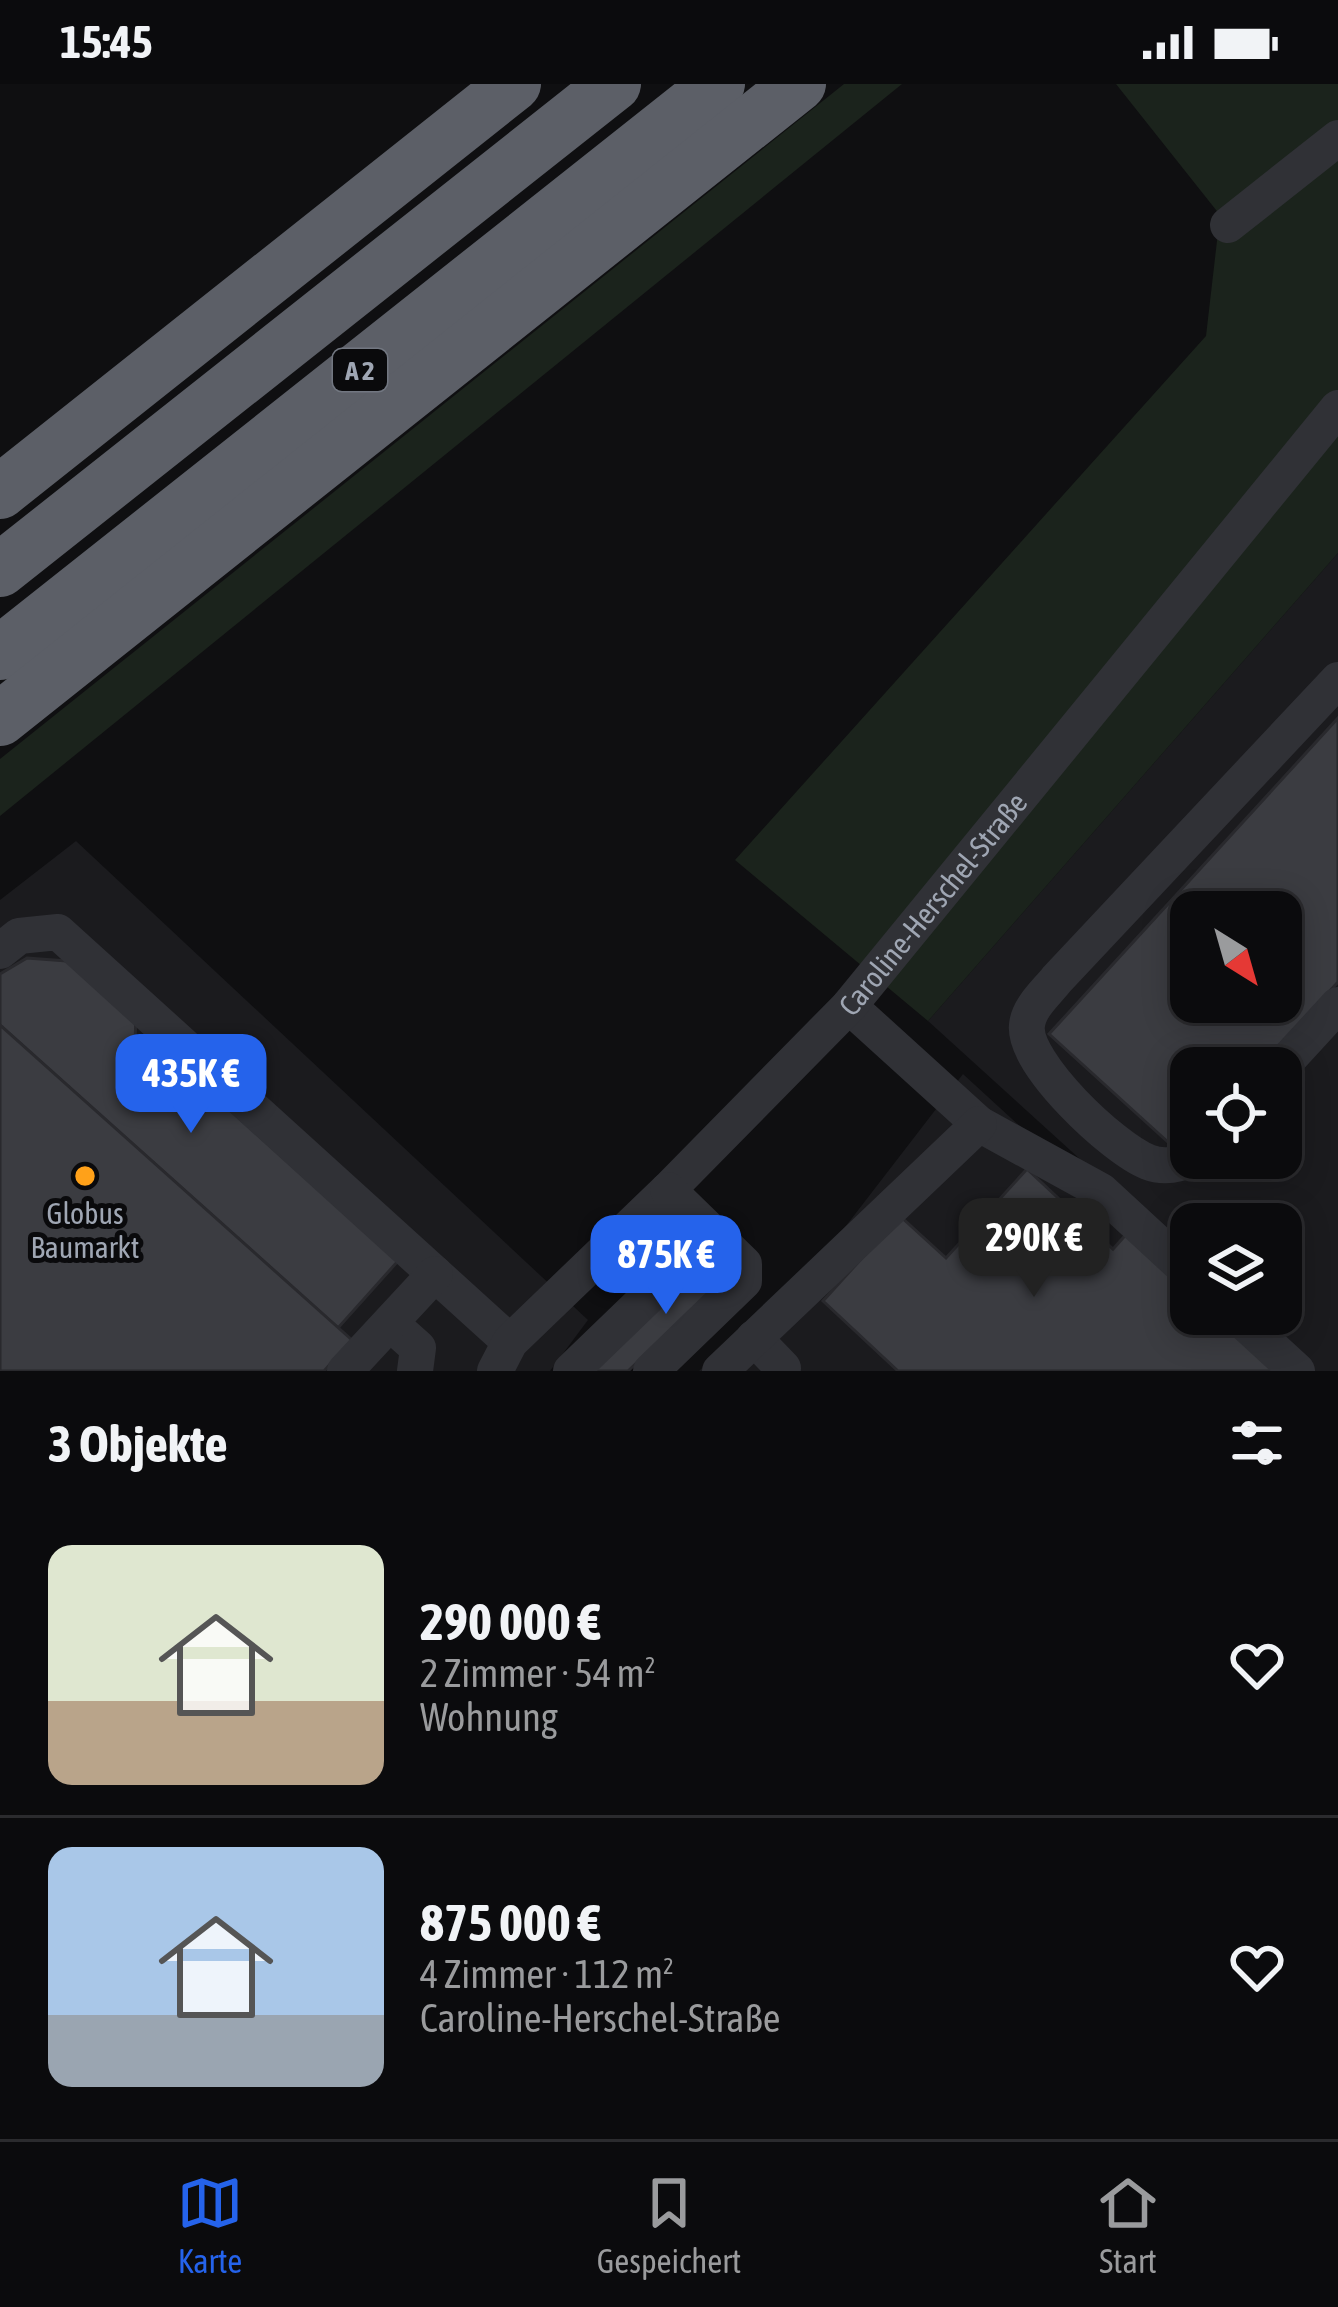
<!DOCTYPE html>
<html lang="de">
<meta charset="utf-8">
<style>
body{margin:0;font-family:"Asap Condensed",sans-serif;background:#141416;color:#f1f3f6;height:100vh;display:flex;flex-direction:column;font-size:45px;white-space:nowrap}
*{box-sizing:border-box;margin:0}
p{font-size:39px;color:#9a9b9d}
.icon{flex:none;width:66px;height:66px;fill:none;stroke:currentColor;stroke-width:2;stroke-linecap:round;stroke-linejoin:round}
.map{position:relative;height:1287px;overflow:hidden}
.panel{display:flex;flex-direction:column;background:#0b0b0d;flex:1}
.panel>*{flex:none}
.needle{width:78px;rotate:143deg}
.tools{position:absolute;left:1170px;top:807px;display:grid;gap:24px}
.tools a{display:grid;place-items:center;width:132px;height:132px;border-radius:24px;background:#0b0b0d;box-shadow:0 6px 30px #0003,0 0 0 3px #2b2b2e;font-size:60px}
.price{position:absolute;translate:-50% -102px;padding:0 27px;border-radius:24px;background:#2563eb;color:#fff;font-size:39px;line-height:78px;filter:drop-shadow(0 3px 6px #0008)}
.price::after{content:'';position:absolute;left:50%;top:72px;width:36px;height:27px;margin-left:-18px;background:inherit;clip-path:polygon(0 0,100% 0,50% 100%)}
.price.on{background:#222;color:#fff}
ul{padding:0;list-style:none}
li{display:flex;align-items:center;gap:36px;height:300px;padding:0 48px}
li+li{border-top:3px solid #2b2b2e}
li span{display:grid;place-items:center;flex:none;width:336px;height:240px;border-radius:24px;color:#555}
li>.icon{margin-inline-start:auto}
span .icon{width:144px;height:144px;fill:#fffc;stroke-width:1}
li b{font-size:51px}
h2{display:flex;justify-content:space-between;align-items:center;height:144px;padding:0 48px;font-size:51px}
.status{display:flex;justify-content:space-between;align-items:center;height:84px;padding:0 60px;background:#0b0b0d;direction:ltr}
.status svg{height:33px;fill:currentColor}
.tab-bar{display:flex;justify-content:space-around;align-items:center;height:168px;border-top:3px solid #2b2b2e;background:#0b0b0d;font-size:33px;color:#9a9b9d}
.tab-bar a{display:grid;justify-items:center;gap:6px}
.tab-bar .on{color:#2563eb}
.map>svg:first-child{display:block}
.built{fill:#1b1b1e;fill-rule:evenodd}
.green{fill:#1b231c}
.building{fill:#3b3c41;stroke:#29292d;stroke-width:3;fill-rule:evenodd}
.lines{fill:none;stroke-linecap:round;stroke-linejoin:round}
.minor{stroke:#303136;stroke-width:36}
.highway{stroke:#5c5f67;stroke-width:54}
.poi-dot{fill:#ffa119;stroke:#0a0a0c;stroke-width:4.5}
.labels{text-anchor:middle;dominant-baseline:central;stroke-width:10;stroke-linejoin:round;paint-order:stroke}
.shield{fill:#0a0a0c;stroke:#727781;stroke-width:3}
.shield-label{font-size:27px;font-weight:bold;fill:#9fa6b3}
.street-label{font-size:30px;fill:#9fa6b3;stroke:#0a0a0c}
.poi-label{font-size:30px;fill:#9fa6b3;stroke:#0a0a0c}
</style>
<div class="status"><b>15:45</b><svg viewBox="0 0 49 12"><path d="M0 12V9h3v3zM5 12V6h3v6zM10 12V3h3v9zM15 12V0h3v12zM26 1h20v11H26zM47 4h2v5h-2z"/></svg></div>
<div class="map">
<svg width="1338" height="1287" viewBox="0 0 1338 1287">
<rect width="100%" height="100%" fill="#0f0f11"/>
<g class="built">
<path d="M1338 469V1287H1314L1251 1230H1281V1140H1191V1176L928 937ZM1191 828H1281V918H1191ZM1191 984H1281V1074H1191Z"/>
<path d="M76 757 588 1236 550 1287H0V816Z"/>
<path d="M963 990 1191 1199V1230L1287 1287H699L822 1173Z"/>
</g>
<g class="green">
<path d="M844 0H902L0 732V675Z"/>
<path d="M1116 0H1338V469L928 937 735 776 1206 252 1220 131Z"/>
</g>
<g class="building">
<path d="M1338 634V898L1259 984H1191V1058L1180 1069 1049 950ZM1191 828H1281V918H1191Z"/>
<path d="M27 874 67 877 136 930 135 961 188 988 398 1177 338 1244 0 941V890Z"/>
<path d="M0 941 352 1256 324 1287H0Z"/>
<path d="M1027 1085 1113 1165 1131 1145 1191 1200V1230H1224L1287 1287H898L823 1217 900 1132 946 1174Z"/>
<path d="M712 1172 730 1190 628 1287H593Z"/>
</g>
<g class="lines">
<g class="minor">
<path d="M1228 141 1338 54"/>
<path d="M0 867 19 852 58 848 510 1258"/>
<path d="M849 922 979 1040 1101 1107 1191 1190"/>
<path d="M1280 984 1338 921"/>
<path d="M1193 1074C1179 1081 1163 1084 1148 1078 1114 1065 1022 979 1027 941 1029 923 1046 909 1057 895L1338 596"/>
<path d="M1235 1230 1297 1287"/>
<path d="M390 1239 418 1264 415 1287"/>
<path d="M754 1254 783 1284"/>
<path d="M345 1287 435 1190"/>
<path id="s1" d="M495 1287 510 1258 668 1106 849 922 1338 324"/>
<path d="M571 1287 713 1150"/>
<path d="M651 1287 744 1197V1180L668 1106"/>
<path d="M720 1287 979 1040"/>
</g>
<g class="highway">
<path d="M0 408 514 0"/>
<path d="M0 486 614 0"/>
<path d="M0 569 718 0"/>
<path d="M0 635 799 0"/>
</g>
</g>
<circle class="poi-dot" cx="85" cy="1092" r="12"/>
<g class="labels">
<rect class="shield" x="333" y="265" width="54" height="42" rx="9"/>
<g class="shield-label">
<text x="360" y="286">A 2</text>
</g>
<g class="street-label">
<text stroke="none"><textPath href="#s1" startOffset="642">Caroline-Herschel-Straße</textPath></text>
</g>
<g class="poi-label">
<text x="85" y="1129">Globus<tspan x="85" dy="34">Baumarkt</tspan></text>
</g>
</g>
</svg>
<div class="tools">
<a><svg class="needle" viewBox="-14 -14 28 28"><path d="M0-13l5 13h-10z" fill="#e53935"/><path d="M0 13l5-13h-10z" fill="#9a9b9d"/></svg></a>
<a><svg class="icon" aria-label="locate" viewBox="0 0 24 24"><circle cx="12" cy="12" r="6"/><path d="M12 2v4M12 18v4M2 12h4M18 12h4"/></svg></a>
<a><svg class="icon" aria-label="layers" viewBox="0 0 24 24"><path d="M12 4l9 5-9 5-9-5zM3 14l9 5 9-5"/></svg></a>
</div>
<b class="price" style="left:191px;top:1052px">435K €</b>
<b class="price on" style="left:1034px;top:1216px">290K €</b>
<b class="price" style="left:666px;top:1233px">875K €</b>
</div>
<section class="panel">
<h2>3 Objekte<svg class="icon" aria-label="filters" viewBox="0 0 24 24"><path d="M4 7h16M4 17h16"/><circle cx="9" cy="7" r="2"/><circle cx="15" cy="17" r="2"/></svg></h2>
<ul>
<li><span style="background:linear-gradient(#dfe7d0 65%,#b9a48a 0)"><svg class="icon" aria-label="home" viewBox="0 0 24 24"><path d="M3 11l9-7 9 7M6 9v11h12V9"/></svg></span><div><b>290 000 €</b><p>2 Zimmer · 54 m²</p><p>Wohnung</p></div><svg class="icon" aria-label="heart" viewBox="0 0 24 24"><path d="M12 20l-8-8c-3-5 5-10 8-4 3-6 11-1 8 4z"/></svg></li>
<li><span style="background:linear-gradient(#a9c7e8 70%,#9aa5b1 0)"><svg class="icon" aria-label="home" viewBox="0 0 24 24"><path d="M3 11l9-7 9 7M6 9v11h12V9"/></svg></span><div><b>875 000 €</b><p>4 Zimmer · 112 m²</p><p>Caroline-Herschel-Straße</p></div><svg class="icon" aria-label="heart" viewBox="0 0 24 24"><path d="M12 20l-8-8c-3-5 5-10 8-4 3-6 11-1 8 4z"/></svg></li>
</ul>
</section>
<nav class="tab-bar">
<a class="on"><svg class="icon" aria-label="map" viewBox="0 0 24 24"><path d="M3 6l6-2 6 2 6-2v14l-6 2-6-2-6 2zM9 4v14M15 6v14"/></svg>Karte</a>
<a><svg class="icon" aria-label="saved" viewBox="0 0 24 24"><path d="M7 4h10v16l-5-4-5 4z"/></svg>Gespeichert</a>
<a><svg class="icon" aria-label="home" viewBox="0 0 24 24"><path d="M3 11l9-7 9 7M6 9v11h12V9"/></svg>Start</a>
</nav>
